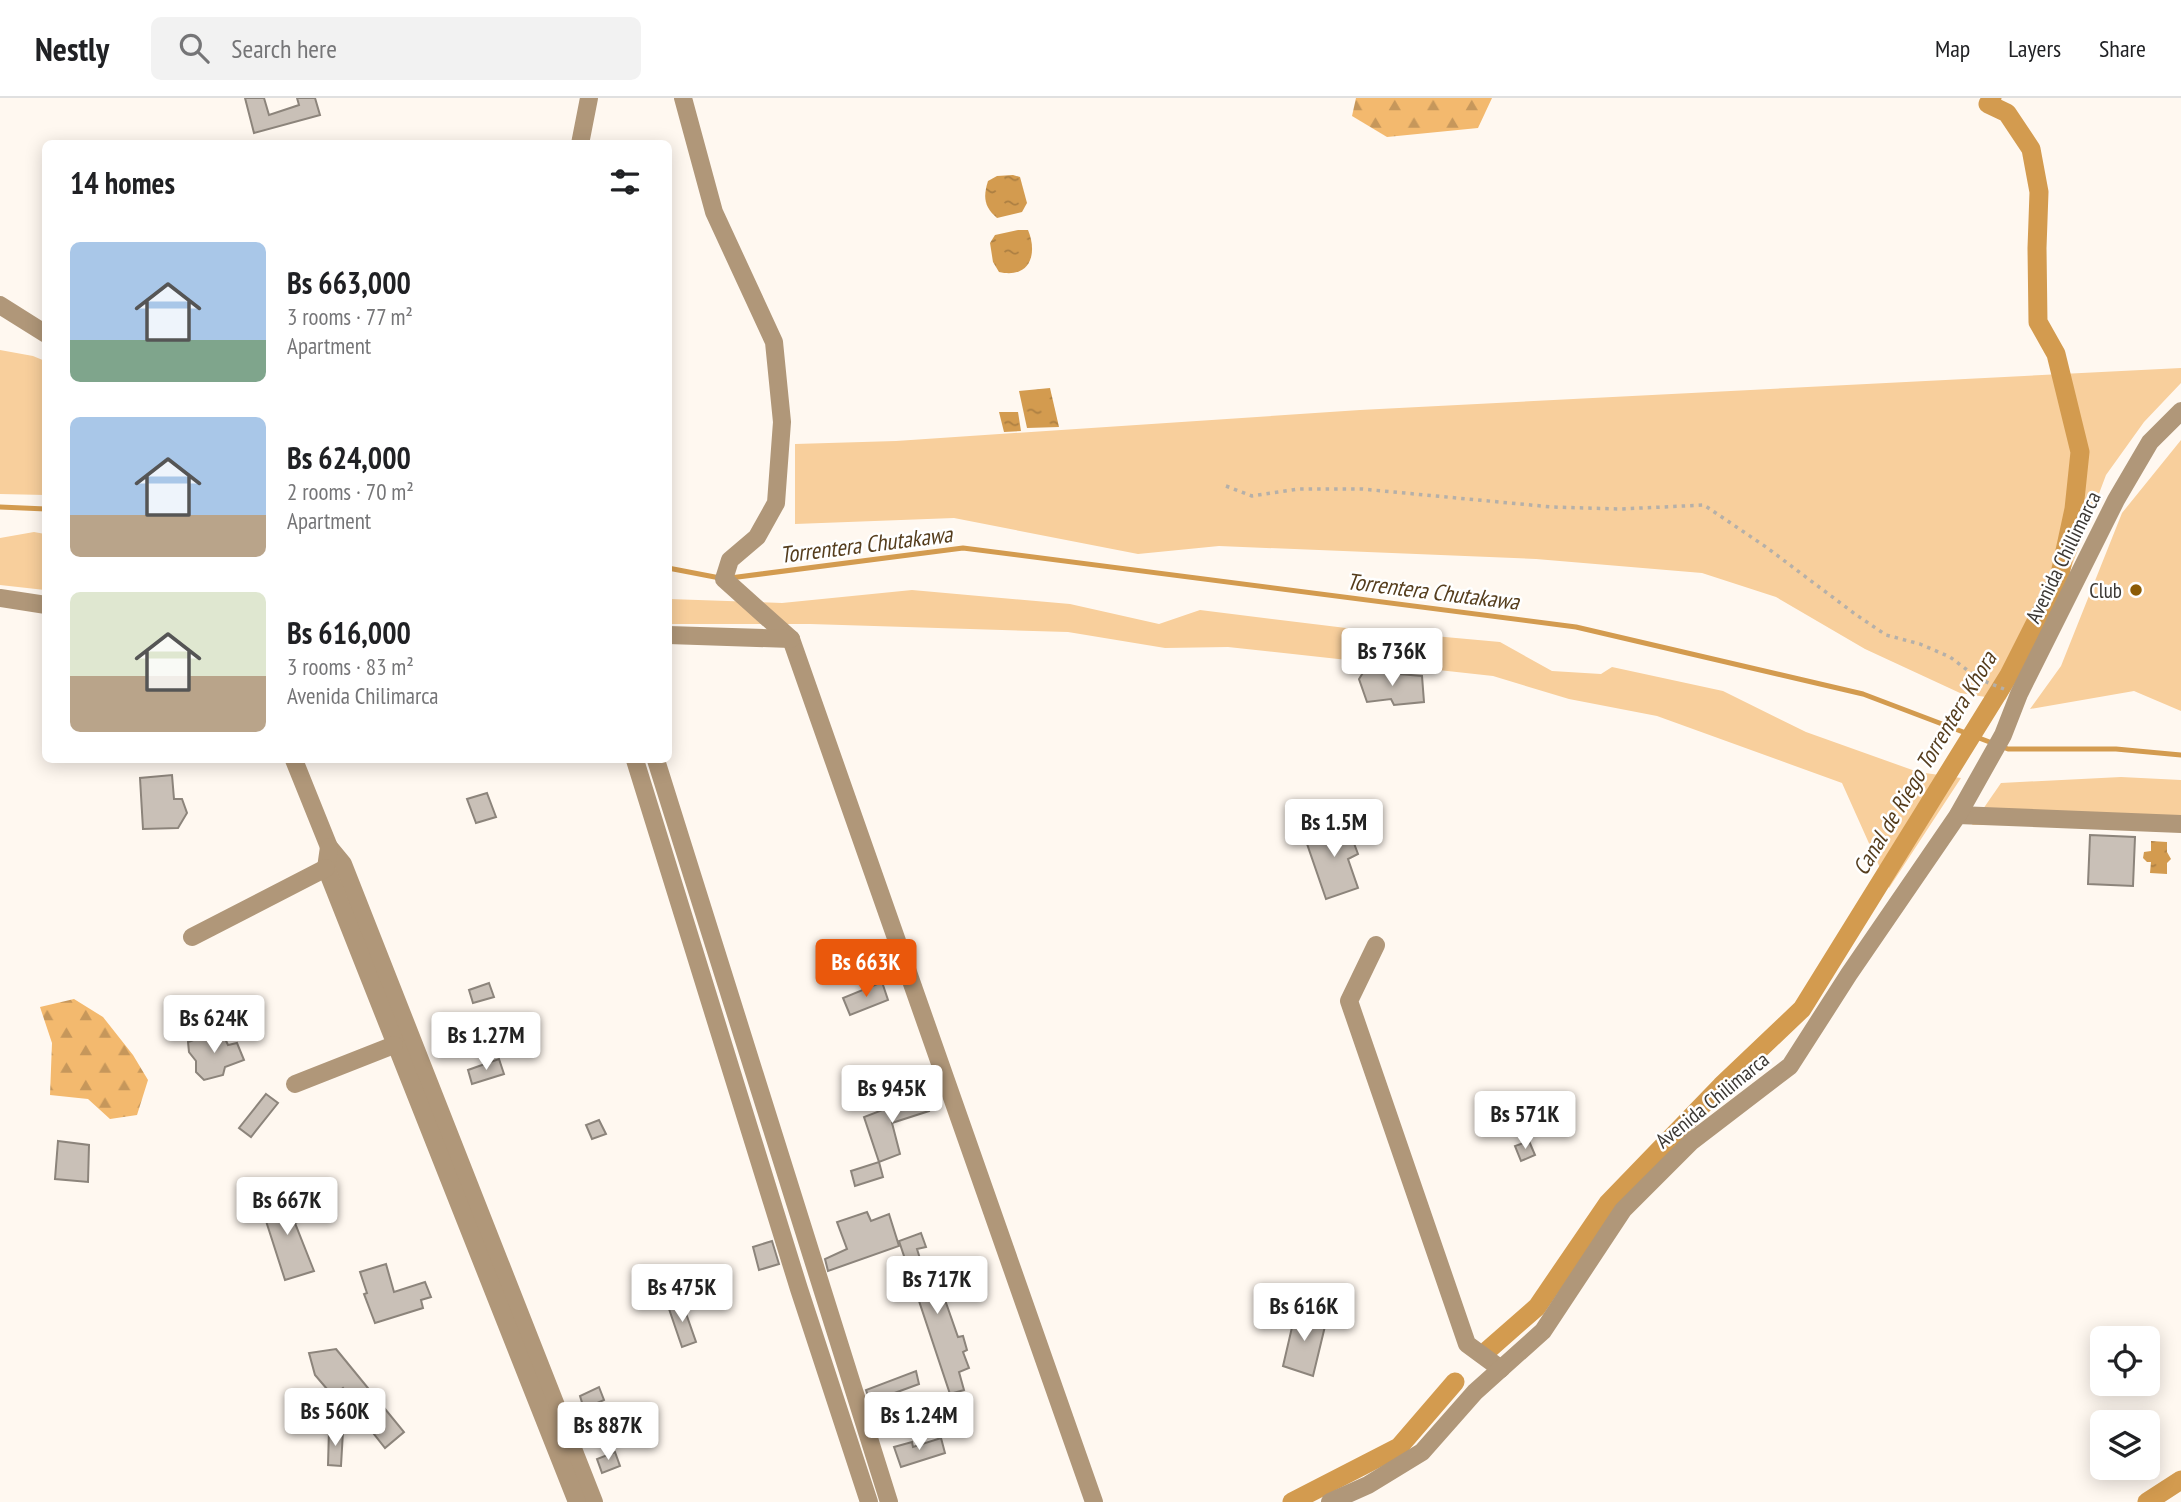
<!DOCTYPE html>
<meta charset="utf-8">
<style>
body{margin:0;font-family:"PT Sans Narrow",sans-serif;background:#f2f2f2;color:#202124;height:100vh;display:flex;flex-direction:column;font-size:26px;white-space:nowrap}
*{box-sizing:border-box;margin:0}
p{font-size:23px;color:#757577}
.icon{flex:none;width:38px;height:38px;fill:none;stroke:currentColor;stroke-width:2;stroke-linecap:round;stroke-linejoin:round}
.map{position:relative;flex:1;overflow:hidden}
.details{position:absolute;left:42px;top:42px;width:630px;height:623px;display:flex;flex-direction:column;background:#fff;border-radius:10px;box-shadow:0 4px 18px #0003}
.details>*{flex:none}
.buttons{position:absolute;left:2090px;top:1228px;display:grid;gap:14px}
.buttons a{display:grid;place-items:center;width:70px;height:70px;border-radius:10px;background:#fff;box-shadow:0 4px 18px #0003;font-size:35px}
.price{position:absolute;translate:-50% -60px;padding:0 16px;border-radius:7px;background:#fff;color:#222;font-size:23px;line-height:46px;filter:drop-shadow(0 2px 4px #0008)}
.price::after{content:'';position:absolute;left:50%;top:42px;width:21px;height:16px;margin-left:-10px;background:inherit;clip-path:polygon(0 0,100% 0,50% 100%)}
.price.on{background:#ea580c;color:#fff}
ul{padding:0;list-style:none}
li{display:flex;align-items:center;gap:21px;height:175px;padding:0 28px}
li span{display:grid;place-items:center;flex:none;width:196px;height:140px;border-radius:10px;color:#555}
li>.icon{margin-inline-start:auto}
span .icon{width:84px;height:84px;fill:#fffc;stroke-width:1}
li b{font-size:30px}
h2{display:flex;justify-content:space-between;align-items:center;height:84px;padding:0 28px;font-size:30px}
header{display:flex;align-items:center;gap:42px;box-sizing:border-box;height:98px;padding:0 35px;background:#fff;border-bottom:2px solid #e0e0e0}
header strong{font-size:33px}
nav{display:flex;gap:38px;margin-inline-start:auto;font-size:24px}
.search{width:490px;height:63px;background:#f2f2f2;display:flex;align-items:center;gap:18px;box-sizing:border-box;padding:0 24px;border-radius:10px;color:#757577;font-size:26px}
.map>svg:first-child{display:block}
.green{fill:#f8cf9c}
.forest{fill:url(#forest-firs)}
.water{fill:url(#water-ripples)}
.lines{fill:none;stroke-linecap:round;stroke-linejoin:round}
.stream{stroke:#d39b4f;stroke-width:5}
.canal{stroke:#d39b4f;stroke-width:19}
.building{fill:#c9c0b7;stroke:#8c847b;stroke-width:2}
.path{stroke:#b5b0a9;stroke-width:3.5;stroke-dasharray:3.5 5;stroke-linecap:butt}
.minor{stroke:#b09779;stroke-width:18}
.poi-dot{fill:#8c5b05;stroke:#fff;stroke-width:2.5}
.labels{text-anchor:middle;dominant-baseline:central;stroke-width:5;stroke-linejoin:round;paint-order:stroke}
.street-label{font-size:21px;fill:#3b3834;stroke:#fff}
.poi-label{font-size:21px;fill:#3b3834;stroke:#fff;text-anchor:end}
.water-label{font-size:23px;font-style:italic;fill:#553d1d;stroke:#fff}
</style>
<header>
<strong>Nestly</strong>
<div class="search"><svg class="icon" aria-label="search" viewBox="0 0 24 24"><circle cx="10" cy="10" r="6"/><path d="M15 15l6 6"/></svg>Search here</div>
<nav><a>Map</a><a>Layers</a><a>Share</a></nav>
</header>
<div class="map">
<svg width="2181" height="1404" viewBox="0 0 2181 1404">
<defs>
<pattern id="forest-firs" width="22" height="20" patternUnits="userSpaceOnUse" patternTransform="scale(1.75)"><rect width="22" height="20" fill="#f3b96e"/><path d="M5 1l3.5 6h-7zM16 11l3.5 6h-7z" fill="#c6975b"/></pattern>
<pattern id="water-ripples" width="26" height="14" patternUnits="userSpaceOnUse" patternTransform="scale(1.75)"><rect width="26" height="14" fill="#d39b4f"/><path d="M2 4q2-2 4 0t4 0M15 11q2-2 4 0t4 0" fill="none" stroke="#ac7f42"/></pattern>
</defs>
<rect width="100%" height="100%" fill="#fff8f0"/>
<g class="green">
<path d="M0 252 33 258 45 263V397L0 396Z"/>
<path d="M2181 270V285L2144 324 2106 377 2068 478 2005 602 1960 595 1865 551 1776 499 1702 475 1536 461 1219 448 1138 456 954 420 795 426V346L896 343 1360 312Z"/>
<path d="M2181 342V613L2134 593 2030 611 2061 568 2122 415Z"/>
<path d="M34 434 45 436V492L0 487V440Z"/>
<path d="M912 492 1070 506 1159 526 1200 512 1346 530 1500 544 1552 573 1601 576 1612 569 1723 593 1806 634 1918 674 1961 680 1889 790 1842 685 1657 618 1569 601 1493 578 1228 549 1165 550 1068 534 810 526H669V501L782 505Z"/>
<path d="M2121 679 2181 682V728L1972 727 2001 685Z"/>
</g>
<g class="forest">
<path d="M1356 0H1492L1478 30 1387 39 1352 18Z"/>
<path d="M74 901 103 919 133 957 148 982 137 1017 110 1021 88 1001 50 997 52 945 40 909Z"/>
</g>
<g class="water">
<path d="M1013 77 1020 79 1027 105 1022 114 997 120C984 109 983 99 988 83L997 78Z"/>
<path d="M1018 132H1028C1038 156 1030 181 999 174L993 164 990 145 995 137Z"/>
<path d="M1050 290 1059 329 1027 330 1019 293Z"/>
<path d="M999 314H1018L1021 333 1004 334Z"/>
<path d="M2151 743 2167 744V754L2171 761 2167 765V776L2150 775 2151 764H2147L2143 760 2144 754 2151 753Z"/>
</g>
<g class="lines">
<g class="stream">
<path d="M0 409 46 411"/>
<path d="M668 470 720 480"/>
<path d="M730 480 963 450 1576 529 1863 596 2008 651H2116L2181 657"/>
</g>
<g class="canal">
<path d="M1488 1252 1537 1209 1608 1105 1721 988 1802 911 2009 577 2060 476 2074 411 2080 354 2056 256 2038 224 2037 150 2039 94 2031 51 2007 15 1988 6 1992 0"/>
<path d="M1292 1404 1399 1349 1455 1284"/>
<path d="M2147 1404 2181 1382"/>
</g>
</g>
<g class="building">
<path d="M245 0H264L269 17 299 7 297 0H315L320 17 254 35Z"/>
<path d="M1364 573 1422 578 1424 604 1394 607 1391 601 1367 604 1359 581Z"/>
<path d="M172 677 174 701H182L187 715 178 730 143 731 140 680Z"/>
<path d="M487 695 496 719 476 725 467 701Z"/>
<path d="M1346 724 1358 756 1348 761 1358 790 1326 801 1305 740Z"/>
<path d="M2090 737 2135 739 2133 788 2088 786Z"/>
<path d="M882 884 888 902 850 917 843 900Z"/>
<path d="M489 885 494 899 473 905 469 892Z"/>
<path d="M221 932 228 947 237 945 244 962 225 969 223 977 204 982 196 974V963L189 954 188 944Z"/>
<path d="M499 961 504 976 472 986 468 972Z"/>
<path d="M266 996 278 1005 251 1039 239 1030Z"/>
<path d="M924 996 929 1013 892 1025 900 1056 879 1064 864 1019Z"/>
<path d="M599 1022 606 1036 592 1041 586 1027Z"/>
<path d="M58 1043 89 1047 88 1084 55 1081Z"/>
<path d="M1529 1043 1535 1057 1521 1063 1515 1048Z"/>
<path d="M879 1064 883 1079 855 1088 851 1073Z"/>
<path d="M279 1086 286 1104 290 1102 298 1124 295 1125 314 1173 285 1182 266 1123 276 1120 266 1091Z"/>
<path d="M867 1114 871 1123 889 1116 899 1148 828 1173 825 1161 847 1151 837 1124Z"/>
<path d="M921 1135 926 1149 917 1151 927 1183 937 1179 958 1239 963 1238 967 1252 963 1254 969 1270 959 1274 964 1292 950 1296 899 1143Z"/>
<path d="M772 1143 779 1166 759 1172 753 1149Z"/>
<path d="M386 1166 394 1194 425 1184 431 1199 421 1202 423 1210 375 1225 364 1196 367 1195 360 1174Z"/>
<path d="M682 1204 696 1244 682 1249 668 1208Z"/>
<path d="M1296 1212 1326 1224 1313 1278 1283 1268Z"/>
<path d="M336 1251 404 1334 385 1350 359 1317 363 1313 343 1290 333 1298 315 1277 309 1255Z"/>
<path d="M916 1273 919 1286 870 1304 866 1292Z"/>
<path d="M599 1289 604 1302 584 1311 580 1298Z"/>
<path d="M329 1331 343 1333 341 1368 328 1367Z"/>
<path d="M941 1340 945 1355 901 1369 894 1349 912 1344 913 1349Z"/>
<path d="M615 1354 620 1368 602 1375 597 1361Z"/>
</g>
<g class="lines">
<path class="path" d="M1226 388 1252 398 1298 391H1362L1552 409 1621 411 1704 407 1766 449 1855 516 1886 537 1920 546 1950 559 1979 581 2004 591"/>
<g class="minor">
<path d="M683 0 714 114 774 244 782 324 776 405 757 439 730 462 724 481 791 541 1094 1404"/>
<path d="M580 46 589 0"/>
<path d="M0 207 46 236"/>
<path d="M0 500 46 507"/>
<path d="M668 537 791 541"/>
<path d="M294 662 329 749 343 766 594 1404"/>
<path d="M635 662 799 1191 869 1404"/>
<path d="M656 662 889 1404"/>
<path d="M1958 717 2181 726"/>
<path d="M329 749 326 770 577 1404"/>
<path d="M192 839 326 770"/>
<path d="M1376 847 1349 903 1467 1246 1501 1271"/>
<path d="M295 986 394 947"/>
<path d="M1330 1404 1368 1387 1422 1354 1475 1294 1543 1233 1623 1112 1692 1043 1790 968 1849 876 1958 717 2003 637 2019 596 2116 402 2150 344 2181 313"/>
</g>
</g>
<circle class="poi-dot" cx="2136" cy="492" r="7"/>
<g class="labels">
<g class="street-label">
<text transform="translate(2063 459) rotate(-64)">Avenida Chillimarca</text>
<text transform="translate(1712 1002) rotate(-39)">Avenida Chilimarca</text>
</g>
<g class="poi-label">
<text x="2122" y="492">Club</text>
</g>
<g class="water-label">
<text transform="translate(866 446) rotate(-7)">Torrentera Chutakawa</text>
<text transform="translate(1433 493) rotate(7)">Torrentera Chutakawa</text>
<text transform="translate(1924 665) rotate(-59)">Canal de Riego Torrentera Khora</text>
</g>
</g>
</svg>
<div class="buttons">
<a><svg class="icon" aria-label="locate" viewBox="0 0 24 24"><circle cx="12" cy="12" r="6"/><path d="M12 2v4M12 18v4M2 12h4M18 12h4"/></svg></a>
<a><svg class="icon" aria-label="layers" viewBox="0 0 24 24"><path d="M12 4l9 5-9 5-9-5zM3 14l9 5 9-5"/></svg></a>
</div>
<b class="price" style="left:1392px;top:590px">Bs 736K</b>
<b class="price" style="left:1334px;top:761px">Bs 1.5M</b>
<b class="price on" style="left:866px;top:901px">Bs 663K</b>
<b class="price" style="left:214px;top:957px">Bs 624K</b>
<b class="price" style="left:486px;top:974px">Bs 1.27M</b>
<b class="price" style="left:892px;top:1027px">Bs 945K</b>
<b class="price" style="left:1525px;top:1053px">Bs 571K</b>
<b class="price" style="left:287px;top:1139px">Bs 667K</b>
<b class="price" style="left:937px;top:1218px">Bs 717K</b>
<b class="price" style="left:682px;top:1226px">Bs 475K</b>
<b class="price" style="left:1304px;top:1245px">Bs 616K</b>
<b class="price" style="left:335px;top:1350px">Bs 560K</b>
<b class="price" style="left:919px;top:1354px">Bs 1.24M</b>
<b class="price" style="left:608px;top:1364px">Bs 887K</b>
<section class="details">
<h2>14 homes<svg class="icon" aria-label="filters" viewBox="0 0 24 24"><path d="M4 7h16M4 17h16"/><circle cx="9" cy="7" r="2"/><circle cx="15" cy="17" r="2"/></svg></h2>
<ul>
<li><span style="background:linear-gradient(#a9c7e8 70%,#7fa58c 0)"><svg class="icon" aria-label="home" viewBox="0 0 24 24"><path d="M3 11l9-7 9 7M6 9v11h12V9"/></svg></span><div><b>Bs 663,000</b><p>3 rooms · 77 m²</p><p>Apartment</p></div></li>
<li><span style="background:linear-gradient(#a9c7e8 70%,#b9a48a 0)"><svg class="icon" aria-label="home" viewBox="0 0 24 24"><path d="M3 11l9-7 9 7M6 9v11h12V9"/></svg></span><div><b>Bs 624,000</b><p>2 rooms · 70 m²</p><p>Apartment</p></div></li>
<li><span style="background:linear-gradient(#dfe7d0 60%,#b9a48a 0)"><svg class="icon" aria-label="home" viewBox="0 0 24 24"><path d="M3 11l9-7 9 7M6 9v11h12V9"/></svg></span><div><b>Bs 616,000</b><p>3 rooms · 83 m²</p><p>Avenida Chilimarca</p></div></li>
</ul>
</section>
</div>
